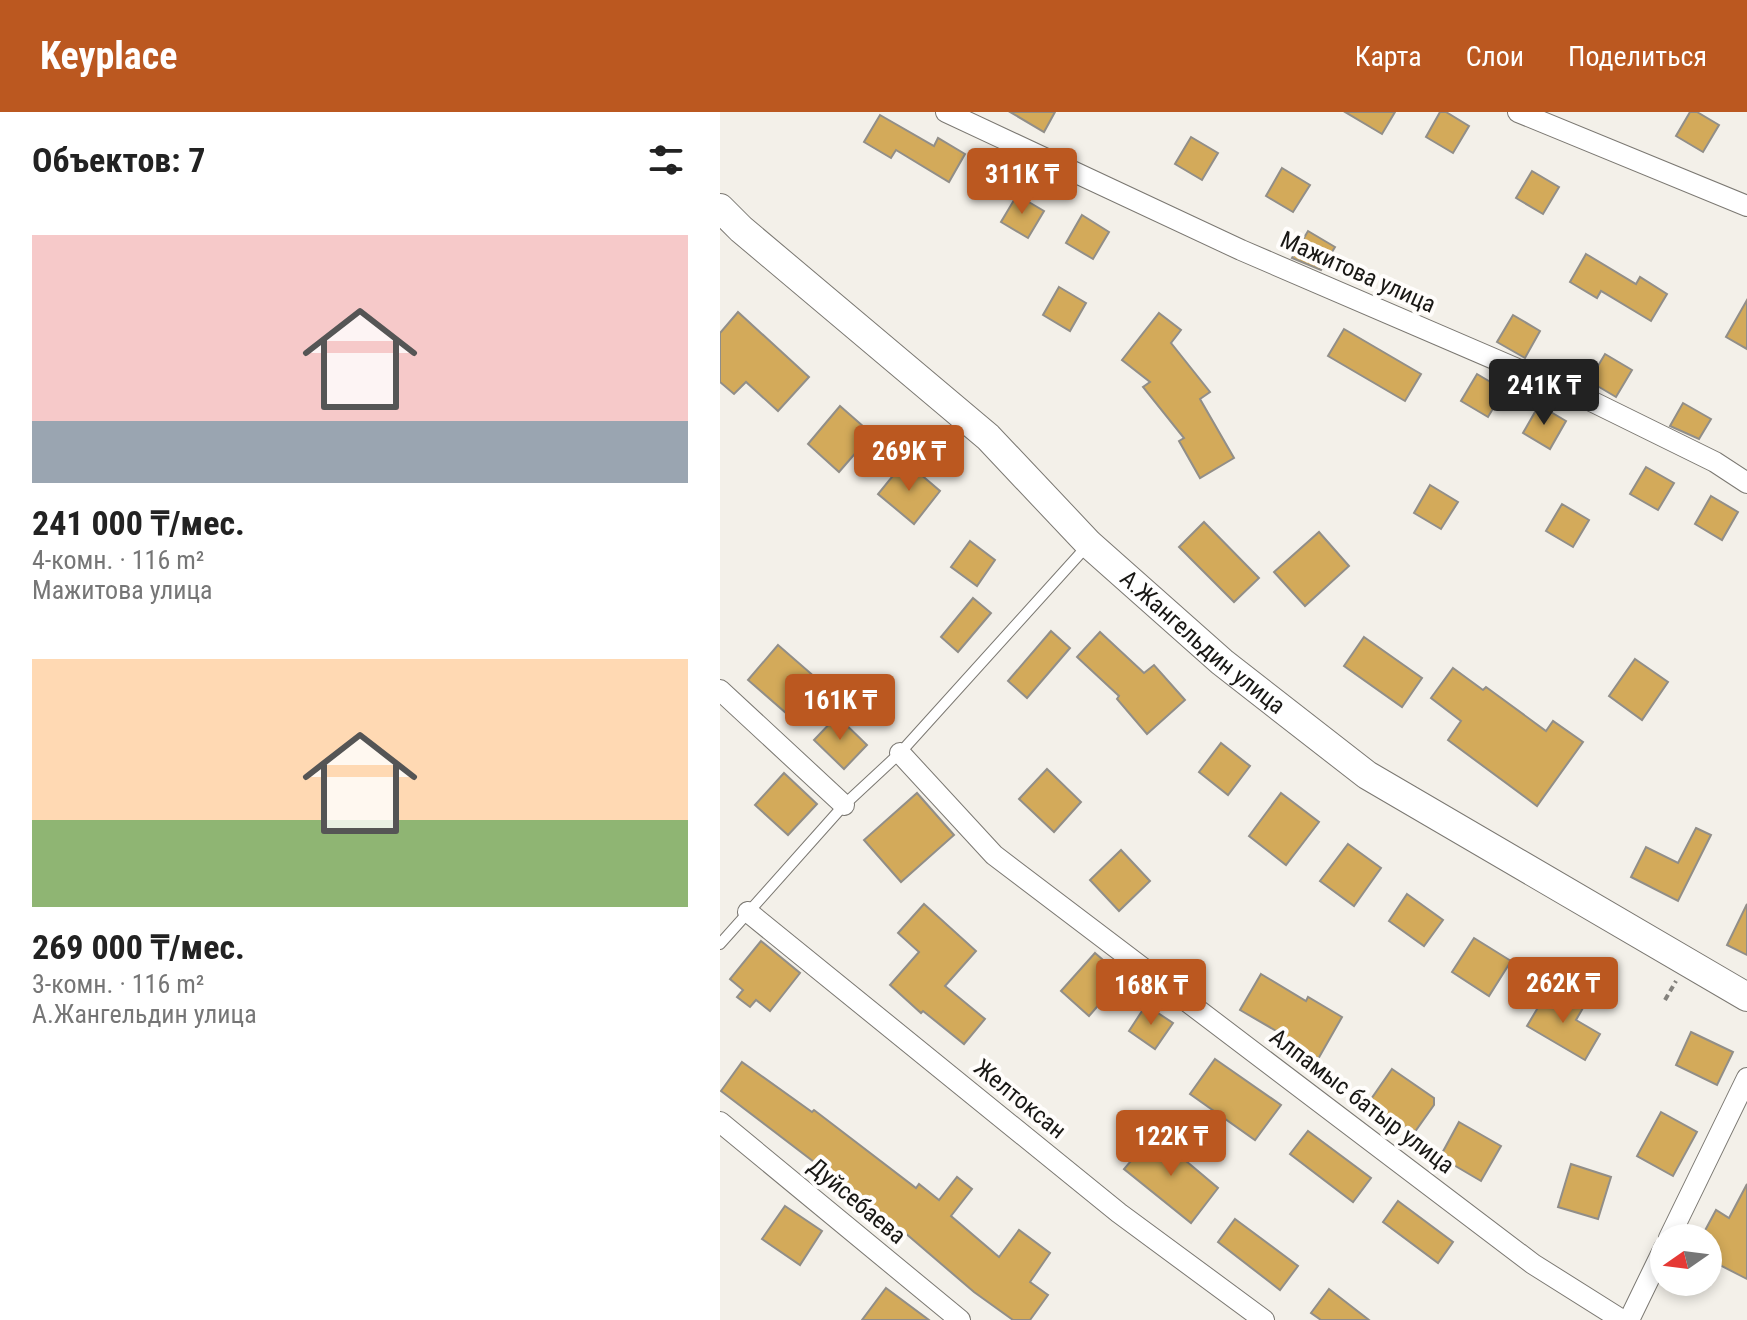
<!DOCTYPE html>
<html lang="ru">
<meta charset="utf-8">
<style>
body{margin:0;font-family:"Roboto Condensed",sans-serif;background:#f2f2f2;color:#222;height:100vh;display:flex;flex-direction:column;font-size:30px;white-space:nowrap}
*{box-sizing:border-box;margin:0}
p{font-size:26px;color:#767676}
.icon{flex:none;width:44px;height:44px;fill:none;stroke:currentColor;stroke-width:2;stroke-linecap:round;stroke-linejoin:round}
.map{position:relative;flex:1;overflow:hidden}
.drawer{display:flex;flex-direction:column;background:#fff;width:720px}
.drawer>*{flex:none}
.needle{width:52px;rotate:256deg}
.fabs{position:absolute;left:930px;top:1112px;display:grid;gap:16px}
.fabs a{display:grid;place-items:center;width:72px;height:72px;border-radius:50%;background:#fff;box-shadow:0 4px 12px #0003;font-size:40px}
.price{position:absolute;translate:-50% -68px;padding:0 18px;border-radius:8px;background:#bb5820;color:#fff;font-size:26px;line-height:52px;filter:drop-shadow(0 2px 4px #0008)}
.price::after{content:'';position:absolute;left:50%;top:48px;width:24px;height:18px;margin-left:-12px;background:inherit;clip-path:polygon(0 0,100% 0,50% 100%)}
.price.on{background:#222;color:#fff}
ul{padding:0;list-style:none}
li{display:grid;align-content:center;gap:16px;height:424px;padding:0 32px}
li span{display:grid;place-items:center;height:248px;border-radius:0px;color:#555}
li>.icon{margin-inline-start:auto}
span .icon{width:144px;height:144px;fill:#fffc;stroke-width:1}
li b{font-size:34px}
h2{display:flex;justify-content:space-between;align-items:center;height:96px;padding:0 32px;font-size:34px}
header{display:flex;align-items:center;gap:48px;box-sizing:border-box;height:112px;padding:0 40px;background:#bb5820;color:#fff}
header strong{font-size:38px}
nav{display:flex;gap:44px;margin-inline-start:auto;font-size:28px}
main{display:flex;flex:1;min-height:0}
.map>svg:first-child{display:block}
.building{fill:#d3aa5a;stroke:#918e88;stroke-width:2}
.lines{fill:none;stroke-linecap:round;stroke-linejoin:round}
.lane-casing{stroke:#7b7872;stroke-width:12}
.street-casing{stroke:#7b7872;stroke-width:22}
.secondary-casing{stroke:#7b7872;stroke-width:30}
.path{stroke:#84827d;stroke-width:4;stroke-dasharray:6 4;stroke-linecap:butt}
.lane{stroke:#fff;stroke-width:10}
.street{stroke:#fff;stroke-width:20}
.secondary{stroke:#fff;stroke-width:28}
.labels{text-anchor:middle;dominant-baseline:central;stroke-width:8;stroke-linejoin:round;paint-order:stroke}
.street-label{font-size:24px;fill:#181714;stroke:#fffdfb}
</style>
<header>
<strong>Keyplace</strong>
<nav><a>Карта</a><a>Слои</a><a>Поделиться</a></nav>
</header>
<main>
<section class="drawer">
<h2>Объектов: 7<svg class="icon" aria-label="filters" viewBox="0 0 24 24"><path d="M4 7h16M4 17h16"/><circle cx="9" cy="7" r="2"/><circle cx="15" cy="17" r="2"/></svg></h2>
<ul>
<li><span style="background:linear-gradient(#f6c9c9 75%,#9aa5b1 0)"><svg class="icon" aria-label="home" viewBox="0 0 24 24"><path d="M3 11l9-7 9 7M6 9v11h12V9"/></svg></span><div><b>241 000 ₸/мес.</b><p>4-комн. · 116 m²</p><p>Мажитова улица</p></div></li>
<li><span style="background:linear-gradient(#ffd9b3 65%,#8fb573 0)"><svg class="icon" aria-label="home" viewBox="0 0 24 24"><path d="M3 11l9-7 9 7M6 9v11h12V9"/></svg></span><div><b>269 000 ₸/мес.</b><p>3-комн. · 116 m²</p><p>А.Жангельдин улица</p></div></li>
</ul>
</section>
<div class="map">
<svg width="1027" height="1208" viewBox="0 0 1027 1208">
<rect width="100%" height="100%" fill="#f3f0e9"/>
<g class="building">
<path d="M290 0H335L324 20Z"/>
<path d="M625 0H675L662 22Z"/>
<path d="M720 0H726L749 14 733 41 706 25Z"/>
<path d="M970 0H977L999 13 983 40 956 24Z"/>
<path d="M160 3 214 34 218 26 245 42 229 70 176 38 171 46 144 30Z"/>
<path d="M471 25 498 41 482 68 455 52Z"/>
<path d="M562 56 590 73 573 100 546 84Z"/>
<path d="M812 59 839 75 823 102 796 86Z"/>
<path d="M297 83 324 99 308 126 281 110Z"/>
<path d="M362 103 389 120 373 147 346 131Z"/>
<path d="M588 119 615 135 601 158 572 146Z"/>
<path d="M866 142 916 172 920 165 947 182 931 209 881 179 877 186 850 170Z"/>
<path d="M339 175 366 191 350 219 323 203Z"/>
<path d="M1027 188V237L1006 225Z"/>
<path d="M18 200 89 265 58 299 26 270 14 282 0 270V221Z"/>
<path d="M439 201 461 218 451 231 490 280 480 287 514 346 480 366 459 329 464 326 423 275 430 270 402 248Z"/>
<path d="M793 203 820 219 805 246 777 230Z"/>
<path d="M624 217 701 262 685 289 608 244Z"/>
<path d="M885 242 912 258 896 285 869 269Z"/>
<path d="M757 262 784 278 768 305 741 289Z"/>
<path d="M963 291 991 307 979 327 950 314Z"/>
<path d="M819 293 846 309 830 337 803 321Z"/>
<path d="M120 294 152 322 119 360 88 332Z"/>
<path d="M185 349 220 379 194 412 158 382Z"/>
<path d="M926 355 954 371 938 398 910 382Z"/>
<path d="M710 373 738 390 721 417 694 401Z"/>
<path d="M991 384 1018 400 1002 428 975 412Z"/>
<path d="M842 392 869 408 853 435 826 419Z"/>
<path d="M484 410 539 466 514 490 459 435Z"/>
<path d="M599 420 629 454 585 494 554 460Z"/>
<path d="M250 429 275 448 257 474 231 455Z"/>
<path d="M253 486 271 501 238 540 221 525Z"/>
<path d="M331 519 350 536 307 586 288 569Z"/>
<path d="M380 520 424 561 434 553 465 588 427 622 397 587 399 584 357 545Z"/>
<path d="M644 525 702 566 682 595 624 554Z"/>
<path d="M58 533 96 566 66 601 28 568Z"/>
<path d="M915 547 948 570 922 608 889 584Z"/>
<path d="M733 556 763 578 766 575 826 619 833 609 863 630 817 694 728 628 741 609 711 586Z"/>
<path d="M117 604 147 633 124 657 94 628Z"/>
<path d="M501 631 530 654 508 683 479 660Z"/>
<path d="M327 657 361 690 334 720 299 687Z"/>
<path d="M64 661 97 692 68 723 35 693Z"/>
<path d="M197 681 234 723 181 770 144 728Z"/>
<path d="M561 681 599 710 566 753 529 724Z"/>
<path d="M976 716 991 723 958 789 911 765 926 735 958 751Z"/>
<path d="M628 732 661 756 634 794 600 769Z"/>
<path d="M401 738 430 769 399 799 370 768Z"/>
<path d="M687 782 723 808 704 834 669 809Z"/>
<path d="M204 792 256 839 225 874 265 907 244 932 203 899 201 901 170 873 199 840 178 821Z"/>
<path d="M1027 792V843L1007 833Z"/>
<path d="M754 826 791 849 769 884 732 860Z"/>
<path d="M41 829 80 861 50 899 36 888 30 895 17 885 23 878 10 867Z"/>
<path d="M375 841 403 865 369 904 341 879Z"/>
<path d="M541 862 586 889 588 885 622 905 597 949 562 929 565 924 520 898Z"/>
<path d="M829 877 863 896 856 908 880 922 865 948 807 914Z"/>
<path d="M426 893 453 911 435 937 409 919Z"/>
<path d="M971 920 1013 940 997 973 956 953Z"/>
<path d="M495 947 561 993 535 1028 470 982Z"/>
<path d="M22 950 92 1000 94 998 196 1076 199 1072 219 1088 237 1065 252 1077 231 1104 279 1145 299 1118 330 1141 310 1170 328 1183 310 1208H293L254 1180 170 1108 1 979Z"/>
<path d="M672 957 714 986V993L694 1021 649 990Z"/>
<path d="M941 1000 977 1020 953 1064 917 1044Z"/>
<path d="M739 1010 781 1034 761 1069 720 1045Z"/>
<path d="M588 1019 651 1066 633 1090 570 1042Z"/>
<path d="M434 1022 498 1076 471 1111 404 1057Z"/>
<path d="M851 1052 891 1065 878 1107 838 1095Z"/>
<path d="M1027 1072V1167L988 1147V1126H981L996 1098 1009 1106Z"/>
<path d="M678 1089 733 1130 718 1151 663 1110Z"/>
<path d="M65 1094 102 1119 80 1153 42 1127Z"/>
<path d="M515 1107 578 1154 560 1178 498 1130Z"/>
<path d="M166 1176 209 1208H142Z"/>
<path d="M609 1177 649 1208H601L591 1201Z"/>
</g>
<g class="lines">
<defs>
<path id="lane" d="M0 832 124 693 180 641 367 434"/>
<g id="street">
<path d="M226 0 521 138 867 287 995 350 1027 371"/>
<path d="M798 0 1027 94"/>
<path d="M0 578 124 693"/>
<path d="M180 641 274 743 813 1152 902 1208"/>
<path d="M28 800 399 1101 544 1208"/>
<path d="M0 1010 240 1208"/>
<path d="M949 1126 1027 966"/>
<path d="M909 1208 944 1136"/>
</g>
<g id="secondary">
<path id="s1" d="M0 96 21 117 268 325 369 432 502 550 647 663 1027 885"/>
</g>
</defs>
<use href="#lane" class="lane-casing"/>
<use href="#street" class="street-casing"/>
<use href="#secondary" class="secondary-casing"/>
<path class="path" d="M945 888 956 869"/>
<use href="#lane" class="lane"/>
<use href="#street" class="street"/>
<use href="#secondary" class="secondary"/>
</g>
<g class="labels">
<g class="street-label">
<text transform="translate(638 160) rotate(24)">Мажитова улица</text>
<text stroke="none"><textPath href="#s1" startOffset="650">А.Жангельдин улица</textPath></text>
<text transform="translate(300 987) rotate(39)">Желтоксан</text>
<text transform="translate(642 989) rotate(37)">Алпамыс батыр улица</text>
<text transform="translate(137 1089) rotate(40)">Дуйсебаева</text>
</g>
</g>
</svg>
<div class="fabs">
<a><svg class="needle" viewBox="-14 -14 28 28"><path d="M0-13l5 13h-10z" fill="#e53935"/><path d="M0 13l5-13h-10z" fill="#767676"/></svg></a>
</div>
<b class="price" style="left:302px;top:104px">311K ₸</b>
<b class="price on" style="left:824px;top:315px">241K ₸</b>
<b class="price" style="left:189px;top:381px">269K ₸</b>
<b class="price" style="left:120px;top:630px">161K ₸</b>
<b class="price" style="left:843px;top:913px">262K ₸</b>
<b class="price" style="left:431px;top:915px">168K ₸</b>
<b class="price" style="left:451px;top:1066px">122K ₸</b>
</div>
</main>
